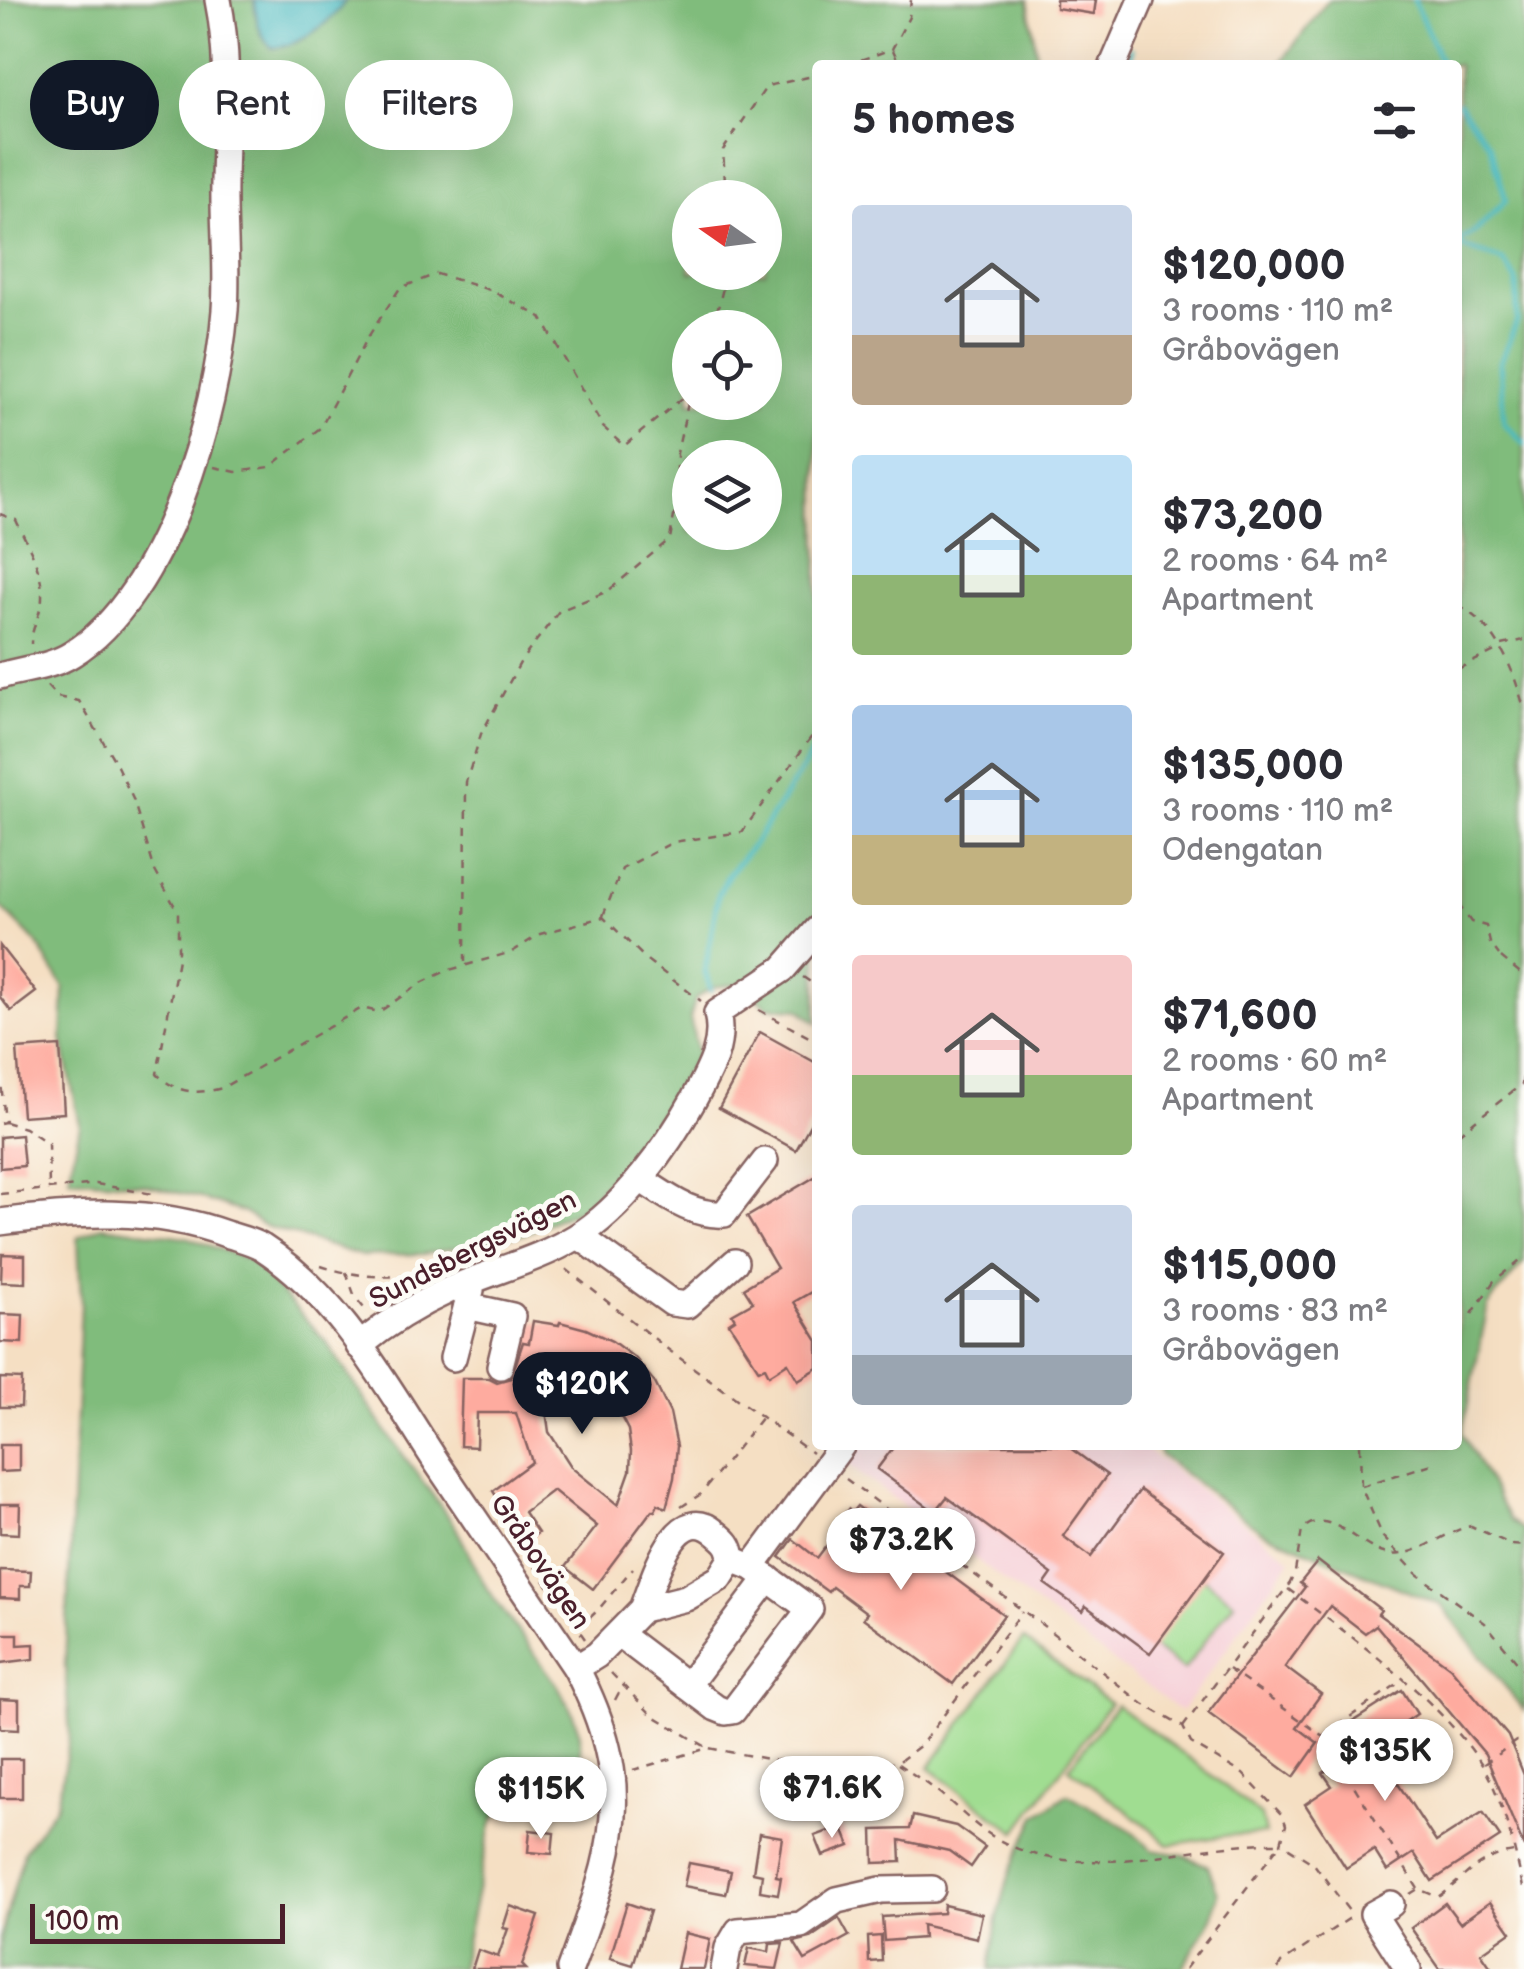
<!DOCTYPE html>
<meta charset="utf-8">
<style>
body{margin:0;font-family:"Balsamiq Sans",sans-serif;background:#f2f2f3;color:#2b2b33;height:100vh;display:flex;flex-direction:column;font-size:38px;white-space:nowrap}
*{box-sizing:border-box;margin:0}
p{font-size:32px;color:#7c7c81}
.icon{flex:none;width:55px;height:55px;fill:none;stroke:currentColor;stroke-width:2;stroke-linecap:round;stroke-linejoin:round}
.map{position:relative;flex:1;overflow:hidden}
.side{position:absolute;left:812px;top:60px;width:650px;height:1390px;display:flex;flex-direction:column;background:#fff;border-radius:10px;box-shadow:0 10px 40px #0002}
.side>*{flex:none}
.hud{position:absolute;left:30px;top:60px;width:632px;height:90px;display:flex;gap:20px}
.needle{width:65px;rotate:284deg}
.controls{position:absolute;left:672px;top:180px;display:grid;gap:20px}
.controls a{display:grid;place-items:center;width:110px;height:110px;border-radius:50%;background:#fff;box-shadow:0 10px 40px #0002;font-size:50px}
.scale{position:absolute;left:30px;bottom:25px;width:255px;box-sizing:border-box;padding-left:10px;border:5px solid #4a1f2b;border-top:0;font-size:28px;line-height:35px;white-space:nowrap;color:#4a1f2b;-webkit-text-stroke:8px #fdfcf7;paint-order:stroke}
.price{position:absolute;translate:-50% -85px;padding:0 22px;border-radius:35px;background:#fff;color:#222;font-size:32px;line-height:65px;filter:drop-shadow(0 2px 5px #0008)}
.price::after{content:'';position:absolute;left:50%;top:60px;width:30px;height:22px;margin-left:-15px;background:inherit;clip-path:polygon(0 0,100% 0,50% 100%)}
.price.active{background:#111827;color:#fff}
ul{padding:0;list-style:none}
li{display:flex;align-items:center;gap:30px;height:250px;padding:0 40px}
li span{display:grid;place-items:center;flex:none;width:280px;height:200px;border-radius:10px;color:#555}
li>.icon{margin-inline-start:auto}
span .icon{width:120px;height:120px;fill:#fffc;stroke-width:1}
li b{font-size:42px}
h2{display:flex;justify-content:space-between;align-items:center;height:120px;padding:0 40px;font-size:42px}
.chip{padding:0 35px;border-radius:45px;background:#fff;box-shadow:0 10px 40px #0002;font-size:35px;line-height:90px}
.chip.active{background:#111827;color:#fff}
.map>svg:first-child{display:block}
.built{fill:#f6cfd7}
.green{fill:#a0dd91;stroke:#757e5e;stroke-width:2.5}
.forest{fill:#80bc7b;stroke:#656e53;stroke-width:2.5;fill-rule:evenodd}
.water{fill:#4bbac0;stroke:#4a6c76;stroke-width:2.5}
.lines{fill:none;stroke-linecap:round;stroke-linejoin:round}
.stream{stroke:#4bbac0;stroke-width:5}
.building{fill:#feab9f;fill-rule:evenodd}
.minor-casing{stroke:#866260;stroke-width:30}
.path{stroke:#866260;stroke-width:2.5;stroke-dasharray:8 8;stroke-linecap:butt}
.minor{stroke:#fff;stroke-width:25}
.labels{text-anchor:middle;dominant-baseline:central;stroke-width:10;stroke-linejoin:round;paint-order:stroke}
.street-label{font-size:28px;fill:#4a1f2b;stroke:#fdfcf7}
</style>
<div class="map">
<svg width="1524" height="1969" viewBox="0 0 1524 1969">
<rect width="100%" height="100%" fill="#fdfcf7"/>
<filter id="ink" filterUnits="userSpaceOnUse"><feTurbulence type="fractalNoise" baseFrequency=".01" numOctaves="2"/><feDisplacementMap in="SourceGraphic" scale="20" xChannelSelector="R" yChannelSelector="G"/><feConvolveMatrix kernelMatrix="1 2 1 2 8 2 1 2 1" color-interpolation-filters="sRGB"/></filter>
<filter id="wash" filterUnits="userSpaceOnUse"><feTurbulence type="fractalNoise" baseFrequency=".0048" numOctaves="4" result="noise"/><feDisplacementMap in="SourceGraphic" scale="40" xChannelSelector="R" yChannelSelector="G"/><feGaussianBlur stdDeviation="2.25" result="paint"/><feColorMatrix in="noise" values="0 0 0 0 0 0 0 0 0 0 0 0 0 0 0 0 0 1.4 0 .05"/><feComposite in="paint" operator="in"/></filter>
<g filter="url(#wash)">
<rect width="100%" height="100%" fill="#f5dfc3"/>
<path class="built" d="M846 1445H1140L1291 1559 1181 1712 838 1457Z"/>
<g class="green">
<path d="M1203 1578 1234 1602 1184 1670 1152 1647Z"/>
<path d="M1023 1639 1110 1703 1016 1832 929 1768Z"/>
<path d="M1116 1705 1205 1770 1261 1816 1265 1834 1231 1835 1168 1845 1149 1827 1069 1768Z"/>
</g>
<g class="forest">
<path d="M0 0H254C256 18 258 35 273 48L304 38 346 0H1028L1037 57 1065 65H818L817 1023 799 1009 768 1007 740 984 714 987 696 998 690 1018 698 1055 649 1131 585 1207 524 1234 424 1254 362 1256 265 1226 244 1213 200 1198 142 1184 69 1178 80 1125 62 1039 64 988 37 943 0 906ZM690 198H765V272H690ZM690 328H765V402H690ZM690 458H765V532H690Z"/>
<path d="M1328 0H1524V1262L1488 1305 1462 1433 1510 1520 1524 1531V1711L1441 1605 1262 1532 1161 1456 1157 1445H1458V65H1279Z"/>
<path d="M102 1226 186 1237 250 1260 326 1341 383 1427 455 1526 487 1589 558 1686 572 1712 580 1734 581 1804 542 1807 507 1794 491 1826 460 1969H0V1939L24 1851 57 1804 70 1736 65 1666 81 1303 78 1237Z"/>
<path d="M1068 1794 1132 1831 1152 1850 1183 1855 1208 1866 1218 1893 1213 1916 1182 1969H990L997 1920 1010 1872 1036 1816Z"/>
</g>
<path class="water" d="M254 0H346C332 22 299 47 272 48 258 35 256 18 254 0Z"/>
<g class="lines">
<g class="stream">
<path d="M1414 0 1442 65"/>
<path d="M1130 65 1131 49"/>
<path d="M1458 104 1490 145 1506 200 1477 230 1458 243"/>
<path d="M1458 245 1503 261 1517 281V321L1500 363 1504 423 1524 443"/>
<path d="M711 991 705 971 718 895 728 875 756 841 818 744"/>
</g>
</g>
<g id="blocks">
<g class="building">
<path d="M1056 0H1096L1094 14 1056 8Z"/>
<path d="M0 946 36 992 11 1011 0 997Z"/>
<path d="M760 1032 818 1064V1110L796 1150 719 1108Z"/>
<path d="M60 1046 64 1113 22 1116 17 1049Z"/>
<path d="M21 1135 24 1166 0 1168V1137Z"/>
<path d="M818 1175V1288L794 1302 818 1341V1368L798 1380 788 1363 769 1375 765 1367 759 1370 729 1323 735 1319 732 1314 753 1302 744 1288 777 1268 747 1217Z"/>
<path d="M2 1254 25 1255V1283L1 1282Z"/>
<path d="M0 1314 23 1315 22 1343 0 1342Z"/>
<path d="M533 1321 559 1325 560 1322 586 1329 612 1341 636 1359 655 1383 670 1413 677 1446 674 1478 666 1508 658 1504 655 1511 652 1510 593 1589 565 1567 597 1526 553 1490 524 1512 538 1533 525 1542 493 1491 532 1462 516 1413H477L476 1447 460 1446 462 1378H489L497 1382 511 1378 523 1342 529 1343ZM548 1368 574 1373 591 1382 606 1394 618 1411 628 1430 631 1451 630 1471 618 1505 572 1468 549 1432 544 1396Z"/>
<path d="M0 1378 22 1379 21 1407H0Z"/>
<path d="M0 1445H19V1471L0 1472Z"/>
<path d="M895 1445H1066L1107 1475 1063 1536 1091 1557 1140 1490 1224 1552 1150 1653 1086 1606 1083 1611 1045 1584 1052 1574 947 1497 935 1512 877 1469Z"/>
<path d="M0 1504H20L19 1534 0 1533Z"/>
<path d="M857 1506 1004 1615 953 1684 863 1618 867 1613 832 1587 828 1592 780 1557 793 1539 817 1558 839 1529 835 1527 848 1509 852 1512Z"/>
<path d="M1318 1561 1381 1610 1378 1614 1450 1667 1508 1736 1524 1775V1847L1485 1754 1376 1625 1365 1633 1330 1606 1285 1667 1321 1694 1297 1727 1318 1743 1294 1777 1208 1713 1305 1587 1300 1583Z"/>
<path d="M0 1570 31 1571 30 1586H20V1599L0 1598Z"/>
<path d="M0 1634H18V1645L34 1644V1659L1 1663Z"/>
<path d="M1402 1690 1417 1714 1372 1744 1436 1842 1483 1812 1500 1837 1432 1881 1414 1853 1387 1871 1374 1850 1346 1868 1305 1804 1332 1786 1323 1773 1349 1756 1335 1733Z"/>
<path d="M0 1699 19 1700V1729L0 1728Z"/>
<rect x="0" y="1759" width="22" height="39"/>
<path d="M913 1816 956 1826 985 1847 971 1867 949 1851 900 1840 901 1862 874 1863 873 1830 910 1829Z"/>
<path d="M842 1826 850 1846 823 1856 815 1836Z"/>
<path d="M530 1830 554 1833 552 1854 528 1852Z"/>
<path d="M759 1833 782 1837 776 1876 781 1877 778 1894 760 1891 762 1874 753 1872Z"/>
<path d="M689 1863 731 1871 726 1894 684 1886Z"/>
<path d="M1490 1902 1511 1932 1481 1953 1492 1969H1440L1411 1928 1445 1903 1460 1923Z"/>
<path d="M627 1903 650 1911 633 1965 610 1958Z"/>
<path d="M944 1905 982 1914 977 1938 922 1925 923 1938 884 1941 882 1917 943 1913Z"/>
<path d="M510 1906 539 1916 522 1965 526 1969H472L478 1950 498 1957 508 1929 503 1928Z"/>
<path d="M839 1918 849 1936 805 1960 794 1942 810 1938Z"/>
<path d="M685 1933 710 1939 704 1969H677Z"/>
<path d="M881 1936 882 1961 869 1962 868 1937Z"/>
<path d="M783 1943 777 1969 745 1966 749 1948 769 1952 770 1944Z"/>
</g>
</g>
</g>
<g filter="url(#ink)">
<use href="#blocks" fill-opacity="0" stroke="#866260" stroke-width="2.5"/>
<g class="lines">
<defs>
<g id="minor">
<path d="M1113 65 1141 0"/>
<path d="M0 676C24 668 50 668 72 654 166 596 217 414 225 310 228 267 223 225 224 182 225 122 230 58 218 0"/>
<path d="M640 1179C667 1196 691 1216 724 1214L765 1161"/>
<path d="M0 1222C76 1212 153 1207 226 1234 238 1238 252 1241 262 1247 340 1297 389 1390 439 1466 484 1533 530 1600 576 1668 638 1788 614 1850 570 1969"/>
<path d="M579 1236 672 1303 687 1305 735 1262"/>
<path d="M467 1306 512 1316 500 1366"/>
<path d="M359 1346C387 1323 416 1305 449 1290 491 1271 536 1261 576 1237 623 1209 668 1146 694 1099 709 1071 725 1045 717 1013L783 969 818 929"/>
<path d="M453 1358 471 1290"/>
<path d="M752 1567 842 1445"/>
<path d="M620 1635 716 1708 726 1712 733 1711 810 1609 752 1567 732 1559"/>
<path d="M576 1668 597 1655 642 1609 686 1598 720 1578 732 1559C731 1545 726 1541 716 1533 675 1498 653 1582 642 1609"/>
<path d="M687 1686 768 1578"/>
<path d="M1391 1904 1373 1914 1408 1969"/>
<path d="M724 1969 728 1948 738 1931 801 1925 837 1900 881 1890 932 1889"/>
</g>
</defs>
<use href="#minor" class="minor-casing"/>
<g class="path">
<path d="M893 50 900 65"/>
<path d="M846 65 892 49 909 17 911 0"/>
<path d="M726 198 723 150 767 86 818 75"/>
<path d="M713 328 727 272"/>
<path d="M214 467 236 472 270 467 320 428 368 337 400 288 437 274 490 290 541 317 603 427 624 446 690 392"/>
<path d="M0 514 16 520C27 544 43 569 42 597 42 613 31 627 31 644"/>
<path d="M1458 605C1498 628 1512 666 1524 708"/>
<path d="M1502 645 1524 640"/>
<path d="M1458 669 1501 648"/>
<path d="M47 686 57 697 79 701 113 758 133 799 155 871 178 912V959L157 1074C176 1093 196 1095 222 1088L362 1008 379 1012 421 983 446 971 512 952 540 934 603 917 648 961 701 1001"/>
<path d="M1458 904 1471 922 1486 926 1490 943 1499 955"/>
<path d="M603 916 622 869 673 842 742 832 818 728"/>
<path d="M1501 957 1524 976"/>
<path d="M465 962 466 782 481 734 521 661 559 611 608 591 670 539 677 499V453L690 394"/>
<path d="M803 977 818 987"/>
<path d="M759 1010 818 1042"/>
<path d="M0 1072 5 1122 0 1123"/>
<path d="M5 1122 25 1128 48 1143 49 1188"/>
<path d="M1458 1134 1522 1084 1524 1072"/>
<path d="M0 1194 96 1184 158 1195"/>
<path d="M321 1266C358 1278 398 1280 436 1271"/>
<path d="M566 1269 670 1351 812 1453"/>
<path d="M346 1272 355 1297 368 1313"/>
<path d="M1472 1314 1494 1281 1524 1257"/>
<path d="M1360 1445 1361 1487 1383 1537 1417 1574 1485 1623 1524 1670"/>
<path d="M846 1479 1045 1627 1143 1704 1183 1727 1191 1743 1243 1774 1283 1816 1286 1825 1281 1843 1314 1864 1352 1915"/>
<path d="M1362 1486 1435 1463"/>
<path d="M681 1507 701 1494 762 1417"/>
<path d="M535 1567 585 1639"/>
<path d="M1288 1589C1354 1639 1434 1694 1481 1763 1502 1795 1517 1856 1524 1893"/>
<path d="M578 1629 598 1610 633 1568"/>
<path d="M1228 1669 1323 1736 1418 1889"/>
<path d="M611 1673 652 1715 708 1748"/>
<path d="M615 1700 623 1685"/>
<path d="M1183 1727 1290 1583 1295 1572 1302 1530C1328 1503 1360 1550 1388 1554 1415 1559 1445 1531 1471 1526L1512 1545 1524 1546"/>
<path d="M1324 1735 1400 1682"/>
<path d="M898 1764C911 1773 924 1781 937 1791 965 1813 976 1830 1011 1846 1097 1883 1192 1841 1280 1843"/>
<path d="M1484 1764 1516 1741H1524"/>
<path d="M633 1770 708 1748 773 1760 897 1763 921 1745 1022 1612"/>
<path d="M1410 1894 1418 1889 1438 1897C1467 1877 1476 1857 1514 1852"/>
<path d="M1185 1969 1280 1844"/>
<path d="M1278 1969 1281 1963 1350 1918"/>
</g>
<use href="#minor" class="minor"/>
</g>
</g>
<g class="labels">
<g class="street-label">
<text transform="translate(473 1250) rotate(-27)">Sundsbergsvägen</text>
<text transform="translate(540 1562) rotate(56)">Gråbovägen</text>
</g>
</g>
</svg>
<div class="controls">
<a><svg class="needle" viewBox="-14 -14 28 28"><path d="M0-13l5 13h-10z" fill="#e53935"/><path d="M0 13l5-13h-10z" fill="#7c7c81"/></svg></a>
<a><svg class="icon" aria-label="locate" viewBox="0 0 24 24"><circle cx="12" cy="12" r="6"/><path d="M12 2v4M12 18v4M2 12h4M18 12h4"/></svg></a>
<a><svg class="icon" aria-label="layers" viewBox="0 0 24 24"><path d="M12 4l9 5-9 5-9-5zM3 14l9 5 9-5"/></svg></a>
</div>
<div class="scale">100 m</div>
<b class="price active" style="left:582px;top:1437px">$120K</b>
<b class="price" style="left:901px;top:1593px">$73.2K</b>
<b class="price" style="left:1385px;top:1804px">$135K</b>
<b class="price" style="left:832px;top:1841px">$71.6K</b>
<b class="price" style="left:541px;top:1842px">$115K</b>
<div class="hud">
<a class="chip active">Buy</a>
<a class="chip">Rent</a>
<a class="chip">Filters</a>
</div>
<section class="side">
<h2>5 homes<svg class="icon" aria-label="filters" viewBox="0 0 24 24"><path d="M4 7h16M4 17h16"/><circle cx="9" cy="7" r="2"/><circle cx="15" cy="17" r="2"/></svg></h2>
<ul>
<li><span style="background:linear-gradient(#c9d6e8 65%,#b9a48a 0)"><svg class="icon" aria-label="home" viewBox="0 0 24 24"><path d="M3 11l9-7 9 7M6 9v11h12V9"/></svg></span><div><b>$120,000</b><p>3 rooms · 110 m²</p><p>Gråbovägen</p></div></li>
<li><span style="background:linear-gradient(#bfe0f5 60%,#8fb573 0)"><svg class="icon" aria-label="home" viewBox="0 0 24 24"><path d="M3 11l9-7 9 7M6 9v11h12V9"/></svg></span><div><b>$73,200</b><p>2 rooms · 64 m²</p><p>Apartment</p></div></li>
<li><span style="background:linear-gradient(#a9c7e8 65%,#c2b280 0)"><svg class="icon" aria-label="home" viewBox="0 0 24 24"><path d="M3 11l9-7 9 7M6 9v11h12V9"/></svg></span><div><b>$135,000</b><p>3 rooms · 110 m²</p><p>Odengatan</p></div></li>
<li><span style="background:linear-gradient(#f6c9c9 60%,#8fb573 0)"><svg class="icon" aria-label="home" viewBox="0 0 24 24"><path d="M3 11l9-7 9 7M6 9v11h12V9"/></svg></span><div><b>$71,600</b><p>2 rooms · 60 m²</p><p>Apartment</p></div></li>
<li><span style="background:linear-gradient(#c9d6e8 75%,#9aa5b1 0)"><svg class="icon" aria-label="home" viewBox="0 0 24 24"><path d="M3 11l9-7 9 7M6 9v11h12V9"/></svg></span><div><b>$115,000</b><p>3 rooms · 83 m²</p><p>Gråbovägen</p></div></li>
</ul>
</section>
</div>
